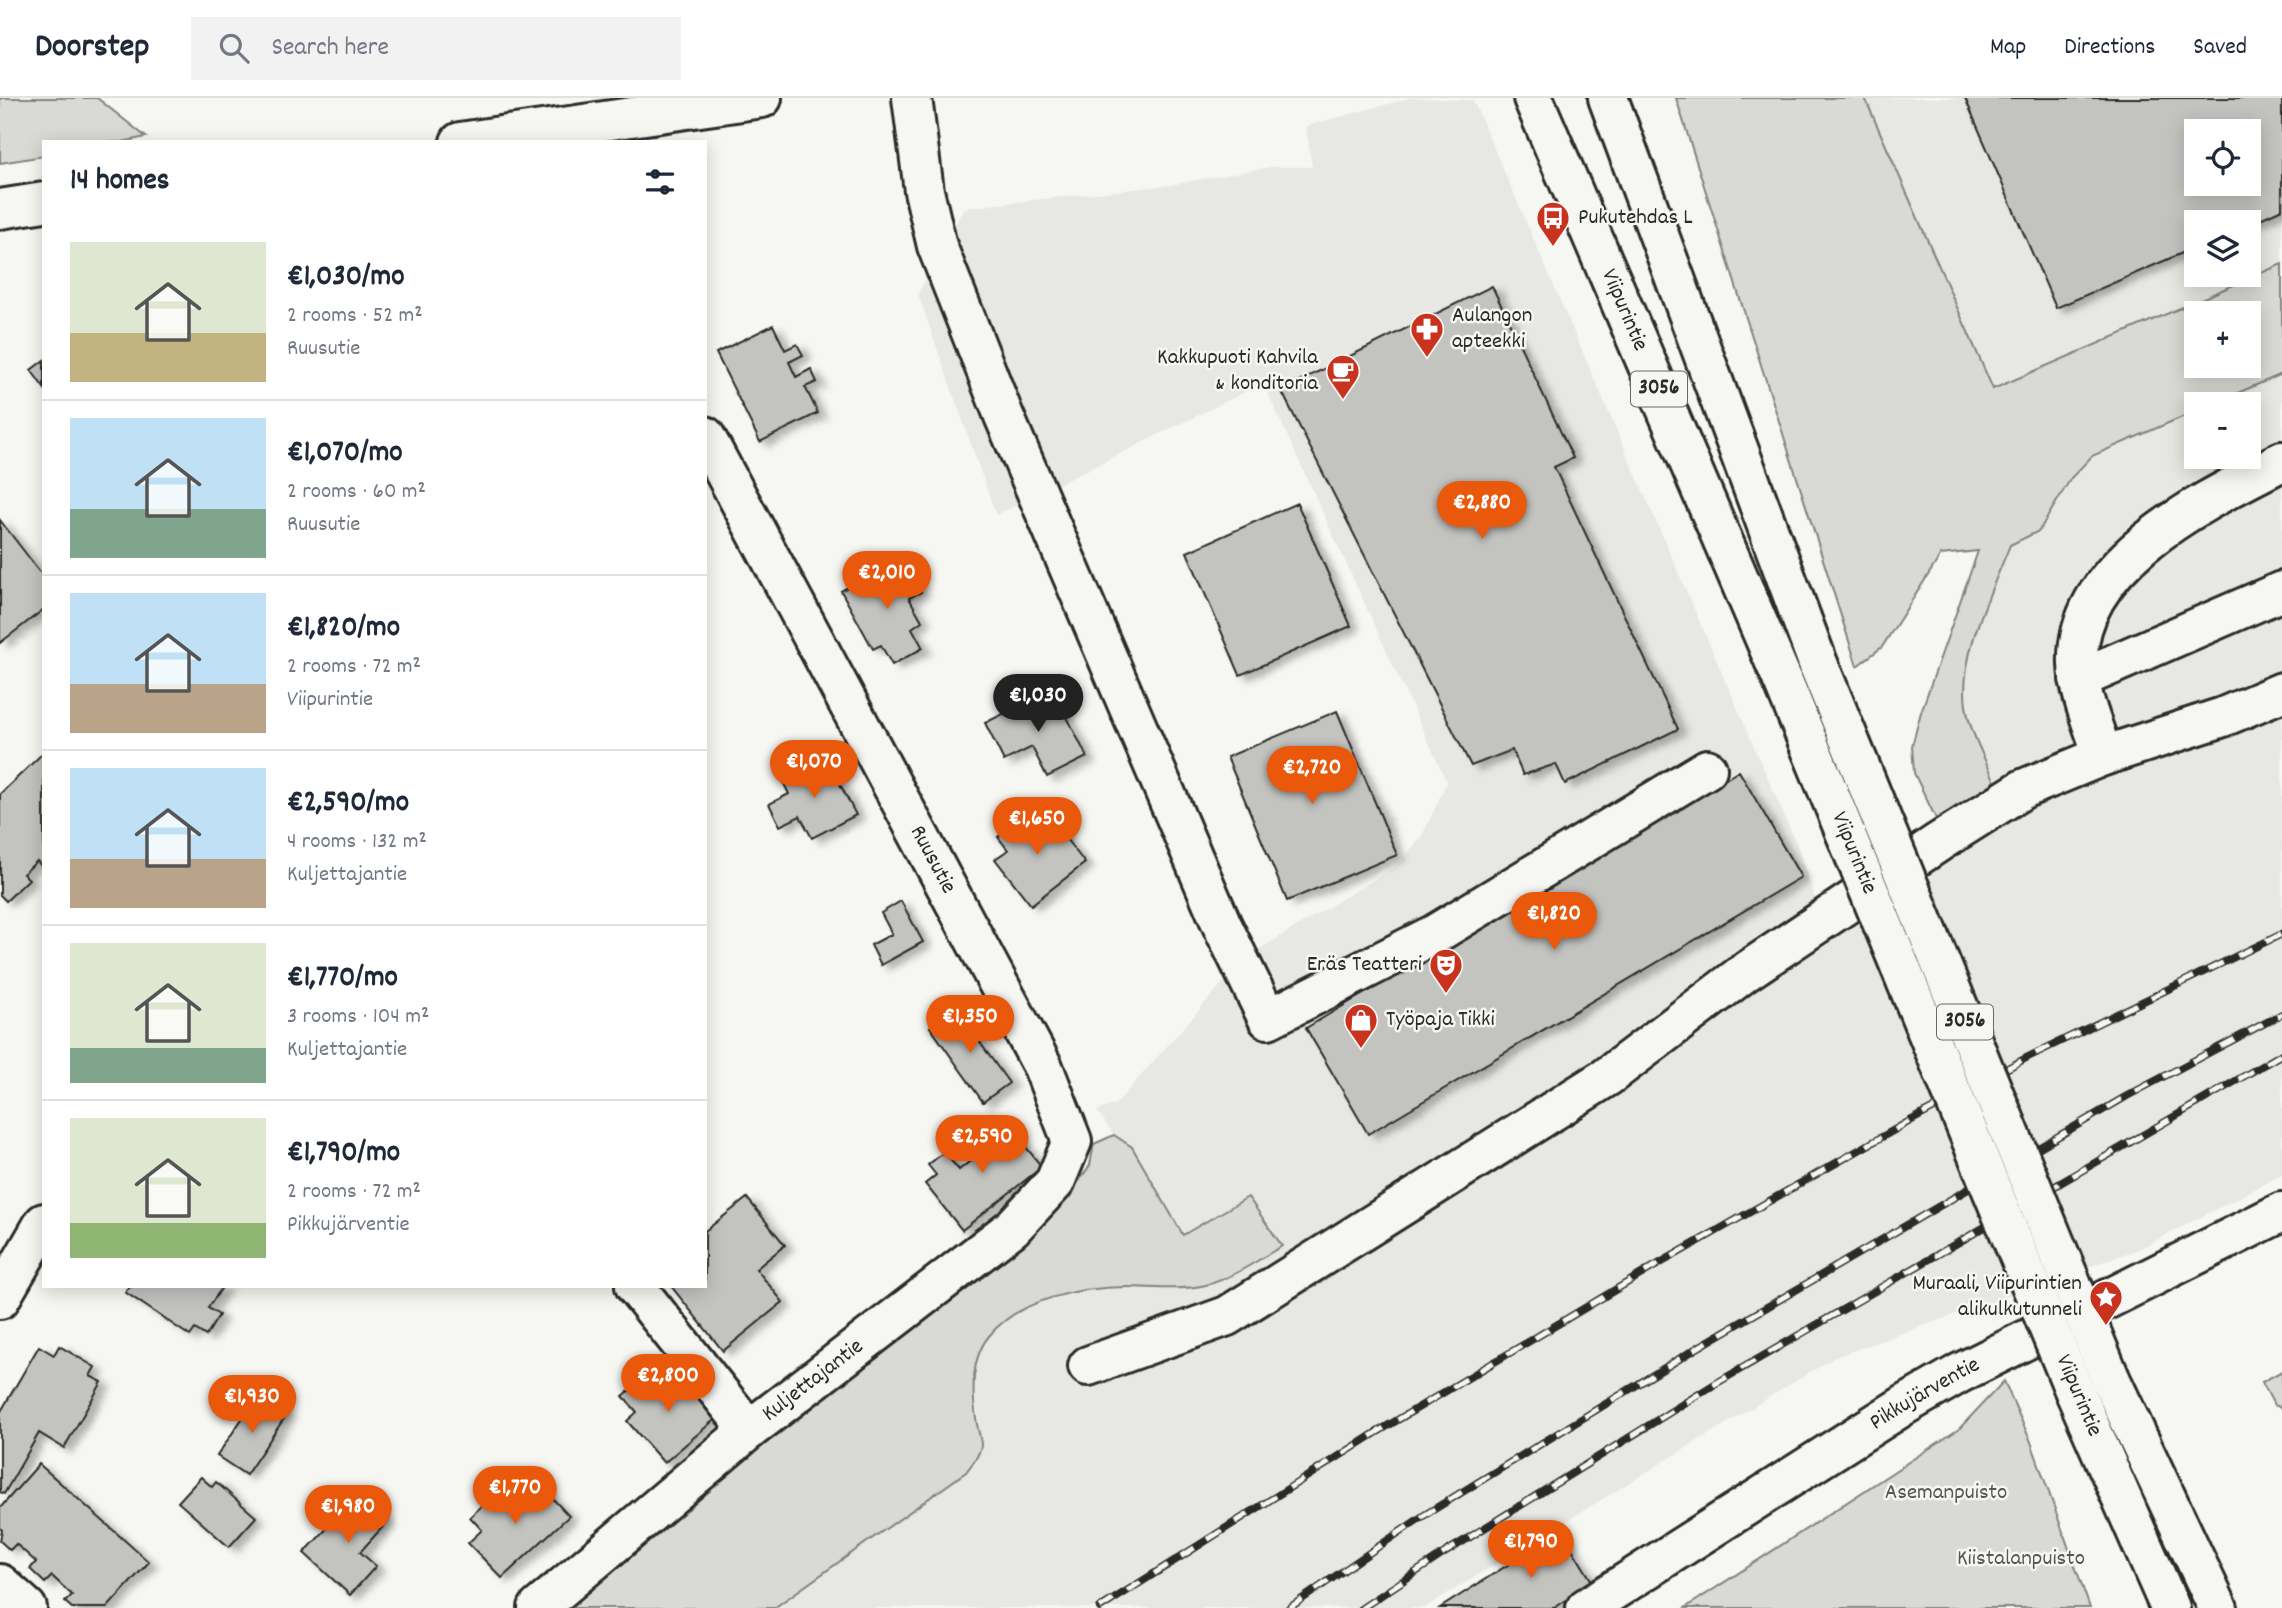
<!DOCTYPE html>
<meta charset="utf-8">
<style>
body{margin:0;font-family:Dekko,sans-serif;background:#f2f2f3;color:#1f2937;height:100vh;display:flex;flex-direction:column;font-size:26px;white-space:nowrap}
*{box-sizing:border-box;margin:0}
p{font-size:23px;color:#747a83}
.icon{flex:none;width:38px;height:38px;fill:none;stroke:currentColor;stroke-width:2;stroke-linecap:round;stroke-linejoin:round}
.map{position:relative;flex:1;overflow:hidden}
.drawer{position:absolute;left:42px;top:42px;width:665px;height:1148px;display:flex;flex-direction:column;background:#fff;border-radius:0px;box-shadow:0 4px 18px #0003}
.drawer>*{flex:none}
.controls{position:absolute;left:2184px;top:21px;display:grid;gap:14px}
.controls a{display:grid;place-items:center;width:77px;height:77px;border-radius:0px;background:#fff;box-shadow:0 4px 18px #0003;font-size:35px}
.price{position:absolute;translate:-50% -60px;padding:0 16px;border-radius:24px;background:#ea580c;color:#fff;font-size:23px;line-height:46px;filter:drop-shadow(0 2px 4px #0008)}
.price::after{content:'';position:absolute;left:50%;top:42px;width:21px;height:16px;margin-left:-10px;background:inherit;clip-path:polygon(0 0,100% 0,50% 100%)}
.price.active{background:#222;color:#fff}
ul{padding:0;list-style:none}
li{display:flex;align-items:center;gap:21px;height:175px;padding:0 28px}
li+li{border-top:2px solid #e0e1e3}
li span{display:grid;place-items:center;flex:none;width:196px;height:140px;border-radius:0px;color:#555}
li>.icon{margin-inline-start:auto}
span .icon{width:84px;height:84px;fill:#fffc;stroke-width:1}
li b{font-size:30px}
h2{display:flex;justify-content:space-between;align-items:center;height:84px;padding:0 28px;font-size:30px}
header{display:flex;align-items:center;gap:42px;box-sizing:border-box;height:98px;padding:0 35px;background:#fff;border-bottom:2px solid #e0e1e3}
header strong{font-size:33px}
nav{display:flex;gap:38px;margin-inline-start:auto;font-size:24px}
.search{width:490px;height:63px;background:#f2f2f3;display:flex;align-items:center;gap:18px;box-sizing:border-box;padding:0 24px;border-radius:0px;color:#747a83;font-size:26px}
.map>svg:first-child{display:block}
.built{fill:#e7e7e3;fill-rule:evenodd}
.green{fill:#d9d9d5;stroke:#828280;stroke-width:2;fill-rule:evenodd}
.building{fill:#c3c3c0;stroke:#2b2b2b;stroke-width:2;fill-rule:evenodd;filter:url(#shadow)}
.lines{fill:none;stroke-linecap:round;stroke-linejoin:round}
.minor-casing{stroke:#2b2b2b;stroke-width:44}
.major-casing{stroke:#2b2b2b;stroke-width:44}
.minor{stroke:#f6f6f2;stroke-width:38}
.major{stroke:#f6f6f2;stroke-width:38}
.rail-casing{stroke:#2b2b2b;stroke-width:8}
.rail{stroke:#f6f6f2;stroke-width:5;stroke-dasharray:16;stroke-linecap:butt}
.major-bridge-casing{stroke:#2b2b2b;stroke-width:44;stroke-linecap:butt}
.major-bridge{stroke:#f6f6f2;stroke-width:38}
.labels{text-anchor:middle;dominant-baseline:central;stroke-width:5;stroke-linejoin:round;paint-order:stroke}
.shield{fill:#f6f6f2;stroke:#686867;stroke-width:2}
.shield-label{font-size:21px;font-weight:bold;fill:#2b2b2b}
.poi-label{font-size:23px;fill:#2b2b2b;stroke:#f6f6f2;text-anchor:start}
.street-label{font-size:23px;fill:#2b2b2b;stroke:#f6f6f2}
.park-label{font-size:23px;fill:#565656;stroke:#f6f6f2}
</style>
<header>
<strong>Doorstep</strong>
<div class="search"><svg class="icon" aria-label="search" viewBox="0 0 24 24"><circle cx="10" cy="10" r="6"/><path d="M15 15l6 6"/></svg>Search here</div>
<nav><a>Map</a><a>Directions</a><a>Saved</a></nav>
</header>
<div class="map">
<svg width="2282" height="1510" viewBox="0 0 2282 1510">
<defs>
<filter id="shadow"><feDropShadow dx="8" dy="4.5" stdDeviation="3.5" flood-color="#0004"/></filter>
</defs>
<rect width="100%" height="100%" fill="#f6f6f2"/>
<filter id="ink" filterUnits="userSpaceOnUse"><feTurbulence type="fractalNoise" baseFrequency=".0143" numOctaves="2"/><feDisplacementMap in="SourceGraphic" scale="14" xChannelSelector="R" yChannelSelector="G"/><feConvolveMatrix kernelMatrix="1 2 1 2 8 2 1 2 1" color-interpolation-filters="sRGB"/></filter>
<g filter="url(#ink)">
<path class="built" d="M1411 0 1473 2 1799 752 1819 813 1955 761 1914 675 2058 263 1992 291 1865 0H2282V166L2059 263 2099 344 2282 269V1077L2139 1151 1835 1259 1424 1510H774L952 1385 980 1338 974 1286 976 1270 980 1254 987 1240 998 1227 1038 1204 1057 1198 1101 1190H1185L1204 1187 1282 1148 1248 1099 1183 1137 1132 1049 1114 1037 1097 1013 1116 1006 1245 860 1398 767 1422 738 1447 684 1263 285 996 417 918 196 964 110 1170 87 1270 69H1312L1306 28ZM2196 33H2249V86H2196ZM2196 124H2249V177H2196ZM2196 306H2249V359H2196Z"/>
<g class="green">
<path d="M0 0H97L146 39 122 44H44V58L0 65Z"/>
<path d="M1676 0H1865L1993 291 2282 166V276L2212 306H2196V313L2092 358 2071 380 2039 433 2010 447C1991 495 1959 556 1966 608 1970 635 1985 660 1995 684L1938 725 1914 675 1912 648 1921 614 1978 453 1941 457 1882 549 1857 568ZM2196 215H2249V268H2196Z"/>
<path d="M1114 1037 1132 1049 1183 1137 1248 1099 1282 1148C1258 1162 1233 1180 1206 1187 1181 1193 1152 1189 1126 1189 1081 1189 1019 1201 989 1238 970 1261 972 1298 977 1326 978 1333 981 1340 981 1347 980 1357 972 1366 966 1374L774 1510H553L1079 1083 1090 1067 1094 1046Z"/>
<path d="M2282 1273V1310L2274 1307 2262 1284Z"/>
<path d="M2004 1283 2031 1344 2090 1510H1685L1959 1331Z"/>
</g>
<g class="building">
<path d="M1965 0H2282V111L2249 126 2196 124V149L2056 210ZM2196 33H2249V86H2196Z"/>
<path d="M1492 188 1573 360 1554 369 1678 631 1565 686 1556 666 1523 677 1512 652 1471 668 1281 292Z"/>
<path d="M773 227 785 252 797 246 803 257 789 264 796 279 811 271 817 284 805 289 818 315 760 344 716 255Z"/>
<path d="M44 262V290L31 272Z"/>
<path d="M1297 405 1351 528 1240 577 1187 454Z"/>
<path d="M0 422 44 479V511L0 545Z"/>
<path d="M894 463 902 478 910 473 921 494 909 500 922 523 912 530 923 550 892 567 881 547 873 551 841 493Z"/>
<path d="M1053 591 1087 659 1047 679 1032 649 1004 663 985 625Z"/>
<path d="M1337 613 1397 757 1287 803 1227 659Z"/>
<path d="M44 654V767L42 769 37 763 23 776 29 781 6 803 0 797V696Z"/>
<path d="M827 661 856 717 812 740 800 718 780 728 769 706 789 696 783 684Z"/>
<path d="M1739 673 1801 779 1368 1036 1306 930Z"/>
<path d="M1026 717 1034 728 1047 717 1085 765 1031 807 995 761 1008 752 998 739Z"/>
<path d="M901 803 923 844 881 867 871 847 892 836 881 815Z"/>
<path d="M956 911 1009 985 983 1004 930 929Z"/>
<path d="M987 1023 999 1037 1009 1028 1042 1069 962 1132 925 1086 936 1077 928 1067 944 1054 959 1072 981 1054 969 1038Z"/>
<path d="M747 1100 785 1147 756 1171 783 1204 723 1253 671 1188H705V1133Z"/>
<path d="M130 1188H223L208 1210 219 1217 206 1238 195 1231 190 1238 125 1194Z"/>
<path d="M39 1248 54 1257 59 1248 95 1269 90 1278 102 1284 64 1350 39 1335 4 1396 0 1394V1315Z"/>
<path d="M656 1270 676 1293 689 1282 720 1317 664 1365 627 1323 637 1314 623 1298Z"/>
<path d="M258 1297 287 1316 246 1377 217 1358Z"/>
<path d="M39 1366 149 1464 107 1510H72L65 1504 72 1497 52 1478 45 1485 30 1471 36 1464 16 1446 10 1452 0 1443 2 1432 0 1430V1410Z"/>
<path d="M201 1379 212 1389 216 1384 256 1419 229 1449 178 1404Z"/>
<path d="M536 1383 569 1418 502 1480 468 1445 482 1432 470 1419 503 1388 516 1402Z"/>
<path d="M359 1396 388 1423 360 1454 376 1468 350 1497 304 1455Z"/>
<path d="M1561 1433 1593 1485 1554 1510H1440Z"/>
</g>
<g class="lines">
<defs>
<g id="minor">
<path d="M912 0 924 93 937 148 1004 318 1222 827 1268 921 1435 836 1707 671"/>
<path d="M2079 581 2282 493"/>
<path d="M2103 658 2223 619 2282 594"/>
<path d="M635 1188 749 1332"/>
<path d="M0 1201 44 1125"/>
<path d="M1088 1268 1227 1218 1607 979 1744 875 1939 744 2023 691 2103 658C2094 629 2079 597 2078 566 2074 464 2206 402 2282 363"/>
<path d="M0 1486 27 1510"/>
<path id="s1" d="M538 1510 749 1332 1012 1130 1055 1084 1072 1043 1043 969 705 338"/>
<path id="s2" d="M1586 1510 1903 1308 1960 1275 2282 1114"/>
</g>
<g id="major">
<path id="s3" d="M1533 0 1783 583"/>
<path d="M1608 0 1819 568"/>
<path d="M460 44 762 0"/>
<path d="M0 111 44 104"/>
<path d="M2110 1280 2218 1510"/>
<path d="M2075 1294 2170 1510"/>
</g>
</defs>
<use href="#minor" class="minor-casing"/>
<use href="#major" class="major-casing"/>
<use href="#minor" class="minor"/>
<use href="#major" class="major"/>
<defs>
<g id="rail">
<path d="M1100 1510 1374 1336 1655 1168 1910 1023 2028 959 2282 836"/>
<path d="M1289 1510 1423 1418 1697 1250 2127 998 2282 916"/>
<path d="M1362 1510 1446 1454 1715 1286 2282 956"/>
</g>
</defs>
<use href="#rail" class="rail-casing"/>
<use href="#rail" class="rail"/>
<defs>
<g id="major-bridge">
<path d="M1819 568 2110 1280"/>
<path id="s4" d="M1783 583 2075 1294"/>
</g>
</defs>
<use href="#major-bridge" class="major-bridge-casing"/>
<use href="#major-bridge" class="major-bridge"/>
</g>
</g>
<defs>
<symbol id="bus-pin" viewBox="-11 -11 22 30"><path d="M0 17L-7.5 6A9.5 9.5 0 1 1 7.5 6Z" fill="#c8321e" stroke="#f6f6f2"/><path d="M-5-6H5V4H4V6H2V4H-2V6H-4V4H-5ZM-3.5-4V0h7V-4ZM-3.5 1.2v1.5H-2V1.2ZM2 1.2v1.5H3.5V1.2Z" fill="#fff"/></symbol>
<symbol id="pharmacy-pin" viewBox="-11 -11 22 30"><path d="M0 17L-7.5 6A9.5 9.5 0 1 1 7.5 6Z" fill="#c8321e" stroke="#f6f6f2"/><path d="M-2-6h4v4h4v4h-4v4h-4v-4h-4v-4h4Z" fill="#fff"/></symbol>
<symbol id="cafe-pin" viewBox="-11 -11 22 30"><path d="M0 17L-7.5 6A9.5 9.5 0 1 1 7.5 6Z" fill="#c8321e" stroke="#f6f6f2"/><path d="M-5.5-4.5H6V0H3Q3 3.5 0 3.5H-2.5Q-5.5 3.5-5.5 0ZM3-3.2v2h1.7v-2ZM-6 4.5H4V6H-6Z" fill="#fff"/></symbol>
<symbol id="theatre-pin" viewBox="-11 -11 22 30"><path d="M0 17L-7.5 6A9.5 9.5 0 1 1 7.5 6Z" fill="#c8321e" stroke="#f6f6f2"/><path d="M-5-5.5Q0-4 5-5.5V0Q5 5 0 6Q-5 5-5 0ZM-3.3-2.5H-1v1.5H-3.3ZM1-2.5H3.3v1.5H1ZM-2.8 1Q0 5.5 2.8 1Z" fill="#fff"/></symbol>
<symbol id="shop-pin" viewBox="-11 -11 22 30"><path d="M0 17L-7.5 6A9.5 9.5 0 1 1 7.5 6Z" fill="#c8321e" stroke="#f6f6f2"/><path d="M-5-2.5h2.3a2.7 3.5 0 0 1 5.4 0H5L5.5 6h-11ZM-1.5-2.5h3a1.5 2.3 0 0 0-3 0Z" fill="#fff"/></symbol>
<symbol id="sight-pin" viewBox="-11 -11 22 30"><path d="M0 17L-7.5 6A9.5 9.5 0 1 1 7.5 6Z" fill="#c8321e" stroke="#f6f6f2"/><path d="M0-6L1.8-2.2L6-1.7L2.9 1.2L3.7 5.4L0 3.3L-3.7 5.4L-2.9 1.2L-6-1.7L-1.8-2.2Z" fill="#fff"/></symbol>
</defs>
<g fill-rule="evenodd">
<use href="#bus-pin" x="1534" y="101" width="38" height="52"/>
<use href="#pharmacy-pin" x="1408" y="212" width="38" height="52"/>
<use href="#cafe-pin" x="1324" y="254" width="38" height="52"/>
<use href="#theatre-pin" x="1427" y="848" width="38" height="52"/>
<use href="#shop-pin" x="1342" y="903" width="38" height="52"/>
<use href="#sight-pin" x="2087" y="1180" width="38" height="52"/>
</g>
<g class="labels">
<g class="shield">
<rect x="1631" y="273.5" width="56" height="35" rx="5"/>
<rect x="1937" y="906.5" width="56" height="35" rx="5"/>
</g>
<g class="shield-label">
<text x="1659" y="291">3056</text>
<text x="1965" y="924">3056</text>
</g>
<g class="poi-label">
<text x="1578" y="120">Pukutehdas L</text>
<text x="1452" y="218">Aulangon<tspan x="1452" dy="26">apteekki</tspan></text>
<text x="1318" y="260" text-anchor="end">Kakkupuoti Kahvila<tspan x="1318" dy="26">&amp; konditoria</tspan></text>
<text x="1422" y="867" text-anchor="end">Eräs Teatteri</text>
<text x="1386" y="922">Työpaja Tikki</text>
<text x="2082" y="1186" text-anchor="end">Muraali, Viipurintien<tspan x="2082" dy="26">alikulkutunneli</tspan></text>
</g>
<g class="street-label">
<text stroke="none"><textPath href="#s3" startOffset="231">Viipurintie</textPath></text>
<text stroke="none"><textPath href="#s4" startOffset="186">Viipurintie</textPath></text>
<text transform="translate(932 762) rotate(62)">Ruusutie</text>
<text stroke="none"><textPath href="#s1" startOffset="357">Kuljettajantie</textPath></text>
<text stroke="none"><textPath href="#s2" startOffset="401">Pikkujärventie</textPath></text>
<text transform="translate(2078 1298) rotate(67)">Viipurintie</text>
</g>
<g class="park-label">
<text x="1946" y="1395">Asemanpuisto</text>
<text x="2021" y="1461">Kiistalanpuisto</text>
</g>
</g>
</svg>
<div class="controls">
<a><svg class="icon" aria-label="locate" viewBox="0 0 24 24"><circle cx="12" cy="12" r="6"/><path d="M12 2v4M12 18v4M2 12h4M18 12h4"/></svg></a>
<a><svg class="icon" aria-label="layers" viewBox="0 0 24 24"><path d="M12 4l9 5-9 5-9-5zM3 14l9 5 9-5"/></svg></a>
<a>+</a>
<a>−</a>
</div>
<b class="price" style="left:1482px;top:443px">€2,880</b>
<b class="price" style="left:887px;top:513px">€2,010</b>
<b class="price active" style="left:1038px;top:636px">€1,030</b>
<b class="price" style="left:814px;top:702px">€1,070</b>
<b class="price" style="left:1312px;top:708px">€2,720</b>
<b class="price" style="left:1037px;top:759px">€1,650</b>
<b class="price" style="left:1554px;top:854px">€1,820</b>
<b class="price" style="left:970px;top:957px">€1,350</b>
<b class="price" style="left:982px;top:1077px">€2,590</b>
<b class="price" style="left:668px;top:1316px">€2,800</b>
<b class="price" style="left:252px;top:1337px">€1,930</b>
<b class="price" style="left:515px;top:1428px">€1,770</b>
<b class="price" style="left:348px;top:1447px">€1,980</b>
<b class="price" style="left:1531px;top:1482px">€1,790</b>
<section class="drawer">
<h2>14 homes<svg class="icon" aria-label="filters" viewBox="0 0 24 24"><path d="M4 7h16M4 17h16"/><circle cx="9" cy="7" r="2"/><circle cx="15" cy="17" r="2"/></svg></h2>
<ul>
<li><span style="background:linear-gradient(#dfe7d0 65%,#c2b280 0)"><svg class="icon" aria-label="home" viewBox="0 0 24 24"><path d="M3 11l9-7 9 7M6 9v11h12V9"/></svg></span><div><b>€1,030/mo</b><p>2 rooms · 52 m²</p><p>Ruusutie</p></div></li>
<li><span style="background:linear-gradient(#bfe0f5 65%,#7fa58c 0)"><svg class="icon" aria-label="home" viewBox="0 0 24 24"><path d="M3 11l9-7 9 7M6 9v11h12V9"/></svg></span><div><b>€1,070/mo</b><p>2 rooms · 60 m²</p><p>Ruusutie</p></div></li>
<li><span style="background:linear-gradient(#bfe0f5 65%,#b9a48a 0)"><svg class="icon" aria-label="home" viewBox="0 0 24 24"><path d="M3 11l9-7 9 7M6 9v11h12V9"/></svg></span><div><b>€1,820/mo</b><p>2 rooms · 72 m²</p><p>Viipurintie</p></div></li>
<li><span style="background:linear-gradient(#bfe0f5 65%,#b9a48a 0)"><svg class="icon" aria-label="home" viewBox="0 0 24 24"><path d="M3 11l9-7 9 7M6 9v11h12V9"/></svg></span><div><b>€2,590/mo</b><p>4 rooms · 132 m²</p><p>Kuljettajantie</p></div></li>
<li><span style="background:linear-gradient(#dfe7d0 75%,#7fa58c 0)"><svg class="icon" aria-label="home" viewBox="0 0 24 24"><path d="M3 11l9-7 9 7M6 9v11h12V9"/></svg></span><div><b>€1,770/mo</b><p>3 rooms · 104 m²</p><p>Kuljettajantie</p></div></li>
<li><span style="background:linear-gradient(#dfe7d0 75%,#8fb573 0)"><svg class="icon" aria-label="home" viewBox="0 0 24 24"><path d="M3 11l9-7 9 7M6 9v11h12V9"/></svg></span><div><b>€1,790/mo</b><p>2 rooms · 72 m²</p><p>Pikkujärventie</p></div></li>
</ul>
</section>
</div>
